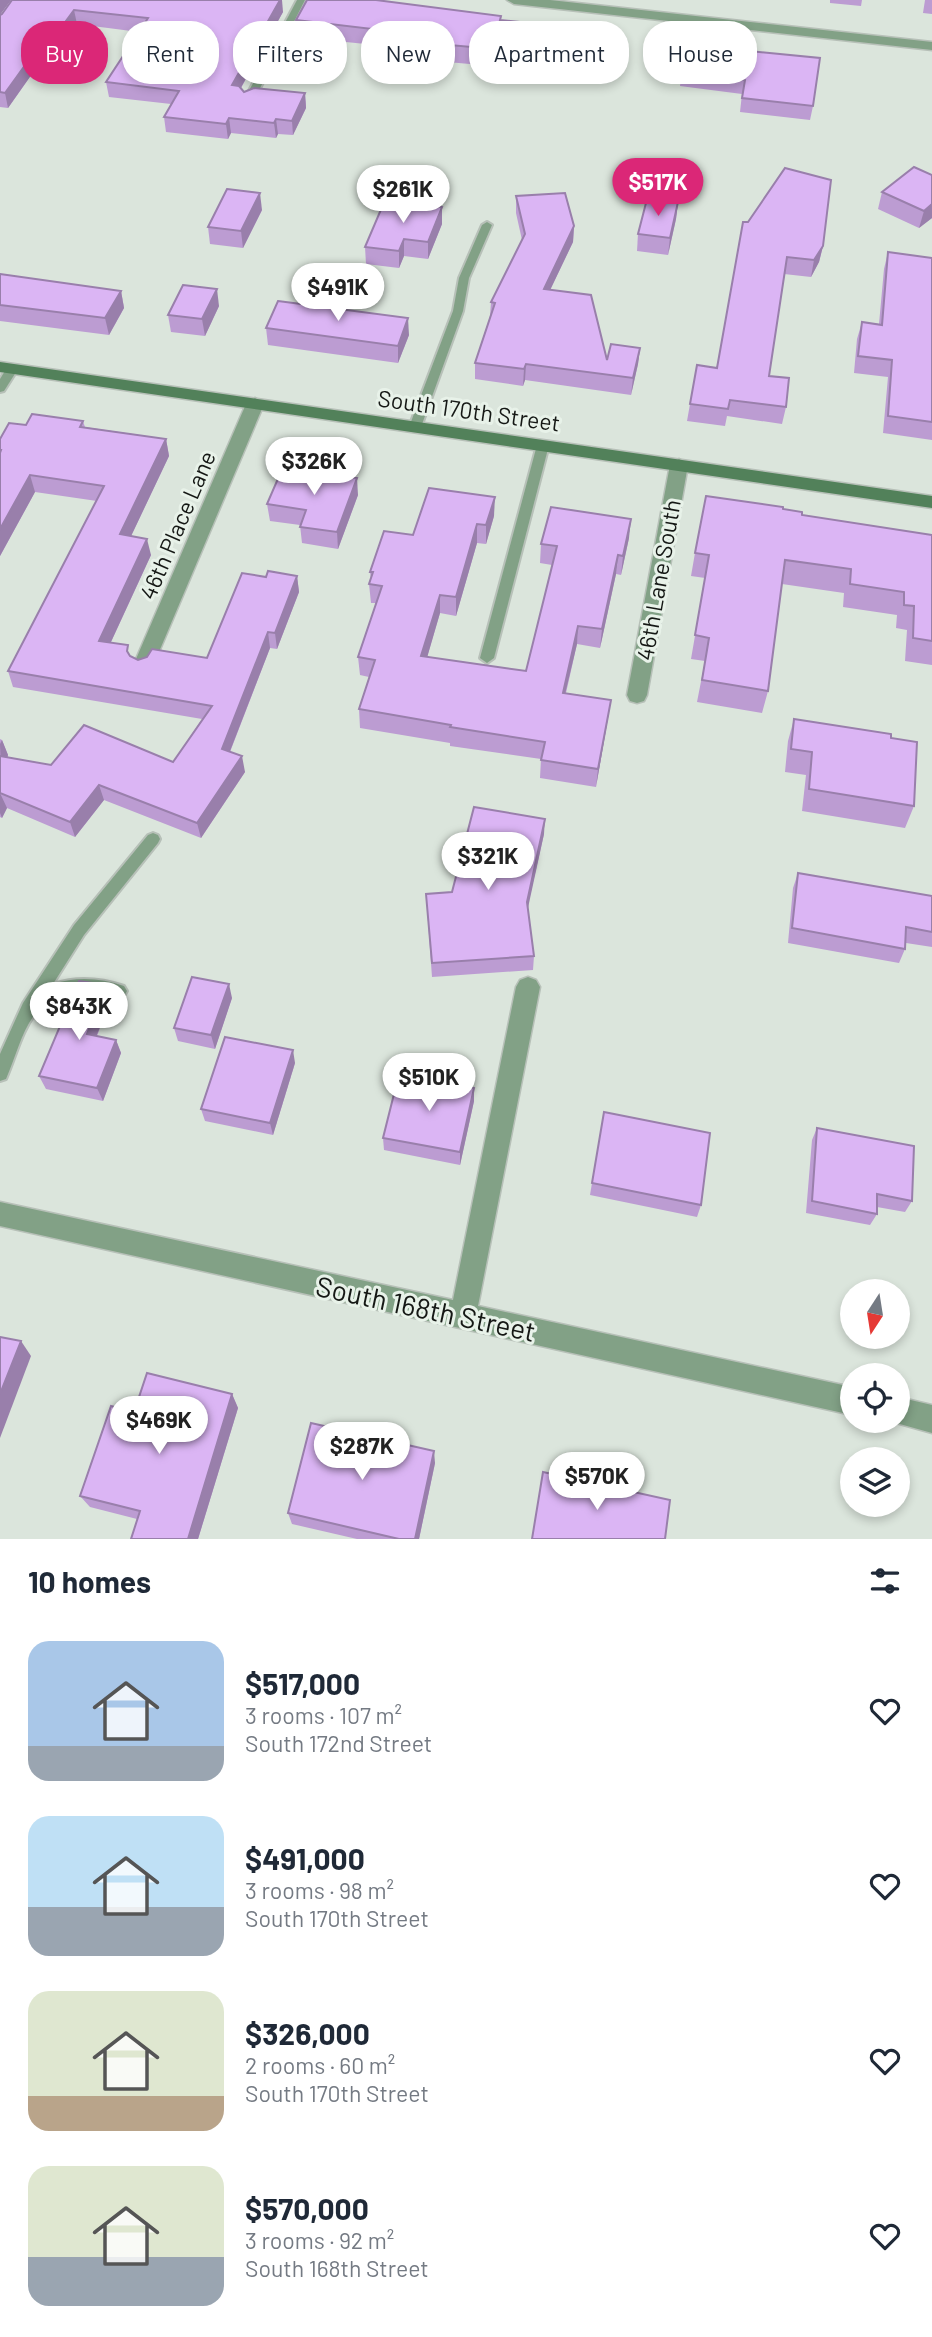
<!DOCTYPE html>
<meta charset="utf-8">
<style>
body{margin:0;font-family:Barlow,sans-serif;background:#f2f2f3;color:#1f2937;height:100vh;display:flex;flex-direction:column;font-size:26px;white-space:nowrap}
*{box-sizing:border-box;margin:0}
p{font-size:23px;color:#747a83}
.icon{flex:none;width:38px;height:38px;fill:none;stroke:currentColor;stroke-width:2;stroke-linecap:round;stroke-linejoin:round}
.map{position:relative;height:1539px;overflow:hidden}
.sheet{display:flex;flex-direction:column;background:#fff;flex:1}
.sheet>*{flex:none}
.top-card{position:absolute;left:21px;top:21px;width:891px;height:63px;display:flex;gap:14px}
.needle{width:46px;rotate:192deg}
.controls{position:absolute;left:840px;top:1279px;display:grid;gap:14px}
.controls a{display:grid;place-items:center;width:70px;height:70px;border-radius:50%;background:#fff;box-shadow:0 4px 10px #0003;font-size:35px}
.price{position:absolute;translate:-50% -60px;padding:0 16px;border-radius:24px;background:#fff;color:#222;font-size:23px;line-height:46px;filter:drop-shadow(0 2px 4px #0008)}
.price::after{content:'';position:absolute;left:50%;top:42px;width:21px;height:16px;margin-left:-10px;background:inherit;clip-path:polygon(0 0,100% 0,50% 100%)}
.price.current{background:#db2777;color:#fff}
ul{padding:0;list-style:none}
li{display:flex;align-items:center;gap:21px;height:175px;padding:0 28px}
li span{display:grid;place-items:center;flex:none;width:196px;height:140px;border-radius:21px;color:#555}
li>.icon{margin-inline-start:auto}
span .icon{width:84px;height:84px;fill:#fffc;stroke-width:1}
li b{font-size:30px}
h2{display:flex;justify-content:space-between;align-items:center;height:84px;padding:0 28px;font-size:30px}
.chip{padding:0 24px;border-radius:28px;background:#fff;box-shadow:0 4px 10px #0003;font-size:24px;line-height:63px}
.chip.current{background:#db2777;color:#fff}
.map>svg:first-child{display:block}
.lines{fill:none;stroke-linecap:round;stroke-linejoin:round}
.lane-casing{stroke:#b7c0b8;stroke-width:4}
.street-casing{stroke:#b7c0b8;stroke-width:3}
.secondary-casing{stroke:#b7c0b8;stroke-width:3}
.lane{fill:#82a186;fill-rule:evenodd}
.street{fill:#82a186;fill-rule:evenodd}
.secondary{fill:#52815a;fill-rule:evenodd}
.wall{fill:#bc9cd2}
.shaded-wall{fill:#997fab}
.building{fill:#dbb5f4;stroke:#997fab;stroke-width:2}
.labels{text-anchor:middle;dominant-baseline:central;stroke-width:6;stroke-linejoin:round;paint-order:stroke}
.street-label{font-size:23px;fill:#151815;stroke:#e8f2e9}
.near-street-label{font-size:28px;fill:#151815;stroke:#e8f2e9}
</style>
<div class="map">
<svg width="932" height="1539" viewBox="0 0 932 1539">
<rect width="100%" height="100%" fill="#dbe5dc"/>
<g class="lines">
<defs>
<g id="lane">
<path d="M297 0H305L253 102 245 104 243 102Z"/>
<path d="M487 222 492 225 469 278 463 311 421 427 419 430H411L409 427 453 311 459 278 482 225Z"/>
<path d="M12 365 18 369 4 391 0 392V379L8 366Z"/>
<path d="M543 441 549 445 494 658 487 663 480 658 537 445Z"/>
<path d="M153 833 158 835 160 839 158 843 84 935 53 984C77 976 101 978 124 986L127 991 124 996C113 1000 95 992 82 992 28 993 23 1040 6 1079L0 1081V1054L23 1003 74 925 148 835Z"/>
</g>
<g id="street">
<path d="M507 0H550L932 42V50L514 4Z"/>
<path d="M255 398 264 404 153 666 150 671 143 674 136 671 133 666 246 404Z"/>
<path d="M679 459 688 465 647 695 644 701 637 703 630 701 627 695 670 465Z"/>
<path d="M528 977 536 980 540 987 478 1306 852 1387V1415L0 1226V1202L453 1300 516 987 520 980Z"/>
<path d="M898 1397 932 1405V1433L889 1421H898Z"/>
</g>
<path id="secondary" d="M0 362 932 496V508L0 372Z"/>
</defs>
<use href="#lane" class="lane-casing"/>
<use href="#street" class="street-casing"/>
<use href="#secondary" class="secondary-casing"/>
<use href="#lane" class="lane"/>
<use href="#street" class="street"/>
<use href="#secondary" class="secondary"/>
</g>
<g class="wall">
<path d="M0 0H11L0 14H2L12 0 283 12 241 88 244 92 305 93 306 108 293 135 278 134 276 138 231 133 228 139 166 132 164 117 171 104 109 97 106 82 139 32 77 24 48 65 39 64 8 108 0 107Z"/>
<path d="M830 0H862L861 6 830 3Z"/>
<path d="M925 0H932V14L923 13Z"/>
<path d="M501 16V20L597 47 590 75 394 57V47L298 37 296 20Z"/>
<path d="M690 45 813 106 810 120 740 112 742 94 680 86 682 72Z"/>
<path d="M914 167 932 218 919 228 878 209 882 192Z"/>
<path d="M516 196 574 226 573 242 550 290 607 360 640 348 638 364 631 395 525 380 523 386 475 379V363L490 316 491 302 522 240 516 213Z"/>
<path d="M678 202 676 219 668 255 637 251 638 234Z"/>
<path d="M442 207V224L428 259 404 256 399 268 366 264 365 247Z"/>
<path d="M262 210 243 248 210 244 208 227Z"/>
<path d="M743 222 823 246 819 262 811 277 784 274 769 376 786 407 782 424 727 416 725 426 687 421 690 404 717 368Z"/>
<path d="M888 252 932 258V440L883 433 888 377 854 373 857 339 862 322 879 324 884 269Z"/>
<path d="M0 274 121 291 124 308 109 335 0 321Z"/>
<path d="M219 306 205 336 171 332 168 315Z"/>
<path d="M266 328 409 335 398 363 268 345Z"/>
<path d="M83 421 85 427 166 439 169 456 131 536 151 555 111 642 131 657 138 660 207 658 266 577 297 576 299 592 277 649 270 648 230 752 245 772 201 838 104 800 75 837 7 808 2 818 0 817V739L2 740 8 755V757L51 765 173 762 202 719 13 687 8 671 97 501 35 492 0 556V439L26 425Z"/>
<path d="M358 495 338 549 302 543 300 525 270 521 267 504Z"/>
<path d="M783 509 802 515 932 535V665L905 661 907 630 896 628 897 615 843 607 844 593 782 584 768 691 762 713 697 702 705 661 691 659 705 578 691 576 695 553Z"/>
<path d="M494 516 486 544 477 543 456 616 440 613 427 657 526 671 552 565 540 563 541 544 629 538 621 575 616 574 600 648 577 644 566 693 611 700 608 718 596 787 540 778 541 759 450 746V743L360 728 359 709 369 677 360 675 358 657 376 603H371L369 584 371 579 370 572Z"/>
<path d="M794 719 891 738 914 806 905 828 802 811 806 775 785 772 788 741Z"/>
<path d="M544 834 527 909 534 956 533 970 432 977 426 894 452 892Z"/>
<path d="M798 873 932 896V947L906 943 905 949 899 963 788 943 793 888Z"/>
<path d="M106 985 111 999 97 1036 116 1040 121 1053 103 1101 46 1089 39 1076Z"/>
<path d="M232 998 215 1049 178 1041 174 1028Z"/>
<path d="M295 1063 273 1135 205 1121 201 1109Z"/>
<path d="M474 1088V1101L460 1165 384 1150 383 1138Z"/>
<path d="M604 1112 701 1205 697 1217 590 1195Z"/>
<path d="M817 1128 912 1201 905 1212 877 1207V1214L870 1225 806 1213 812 1140Z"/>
<path d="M232 1394 238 1408 198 1539H131L137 1519 90 1507 80 1496 134 1412Z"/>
<path d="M435 1463 419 1539H357L292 1524 288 1513Z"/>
</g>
<g class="shaded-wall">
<path d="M0 0H11L0 15Z"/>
<path d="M280 0H282L283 12 234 100 232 85Z"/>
<path d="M74 10 77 24 48 65 44 51Z"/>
<path d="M599 30 597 47 590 75 591 58Z"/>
<path d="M36 50 39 64 8 108 5 93Z"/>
<path d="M305 93 306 108 293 135 292 121Z"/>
<path d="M229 118 231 133 228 139 226 124Z"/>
<path d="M276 119 278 134 276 138 274 123Z"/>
<path d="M260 193 262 210 243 248 241 231Z"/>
<path d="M678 202 676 219 668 255 670 238Z"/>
<path d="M932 204V218L919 228 924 211Z"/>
<path d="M442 207V224L428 259V242Z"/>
<path d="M574 226 573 242 543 305 544 289Z"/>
<path d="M404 239V256L399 268V251Z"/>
<path d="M823 246 819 262 811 277 814 260Z"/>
<path d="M217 289 219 306 205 336 202 319Z"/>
<path d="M121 291 124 308 109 335 105 318Z"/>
<path d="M408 318 409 335 398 363V346Z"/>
<path d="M640 348 638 364 631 395 633 378Z"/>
<path d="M526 364 525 380 523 386 524 369Z"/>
<path d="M166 439 169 456 124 551 120 534Z"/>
<path d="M30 475 35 492 0 556V529Z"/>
<path d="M357 478 358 495 338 549 337 532Z"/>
<path d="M495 497 494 516 486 544V525Z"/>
<path d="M631 519 629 538 621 575 623 556Z"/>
<path d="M477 524V543L456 616V597Z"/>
<path d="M147 539 151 555 104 657 99 641Z"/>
<path d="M618 555 616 574 600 648 602 629Z"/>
<path d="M297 576 299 592 277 649 275 633Z"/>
<path d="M440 595V613L422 675 421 656Z"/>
<path d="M578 626 577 644 561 711 563 693Z"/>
<path d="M268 632 270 648 225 764 222 749Z"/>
<path d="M611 700 608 718 596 787 598 769Z"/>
<path d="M2 740 8 755 1 770 0 744Z"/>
<path d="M242 756 245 772 201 838 197 823Z"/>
<path d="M99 785 104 800 75 837 70 822Z"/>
<path d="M0 793 7 808 2 818 0 813Z"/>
<path d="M545 819 544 834 526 917 527 902Z"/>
<path d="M229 984 232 998 215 1049 211 1035Z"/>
<path d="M106 985 111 999 92 1047 87 1034Z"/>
<path d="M116 1040 121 1053 103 1101 97 1088Z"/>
<path d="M293 1050 295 1063 273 1135 270 1123Z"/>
<path d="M474 1088V1101L460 1165V1152Z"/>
<path d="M21 1341 31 1356 0 1438V1394Z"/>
<path d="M232 1394 238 1408 198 1539H188Z"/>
<path d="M434 1451 435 1463 419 1539H415Z"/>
</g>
<g class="building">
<path d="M12 0H280L232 85 239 86 244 92 254 88 305 93 292 121 276 119 274 123 229 118 226 124 164 117 179 91 106 82 148 18 74 10 44 51 36 50 5 93 0 92V15L2 14Z"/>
<path d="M307 0H376L501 16 500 20 599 30 591 58 394 40 398 32 296 20Z"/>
<path d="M690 45 820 58 813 106 742 98 745 80 682 72Z"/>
<path d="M914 167 932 175V204L924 211 882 192Z"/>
<path d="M785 168 831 180 823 246 814 260 787 257 769 376 789 378 786 407 730 400 728 409 690 404 697 365 717 368 743 222H748Z"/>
<path d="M227 189 260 193 241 231 208 227Z"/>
<path d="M565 193 574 226 544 289 591 295 607 360 611 344 640 348 633 378 526 364 524 369 475 363 495 303 491 302 525 234 516 196Z"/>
<path d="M647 199 678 202 670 238 638 234Z"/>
<path d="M385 200 442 207 428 242 404 239 399 251 365 247Z"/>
<path d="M888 252 932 258V422L888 416 892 360 858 356 862 322 882 325Z"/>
<path d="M0 274 121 291 105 318 0 305Z"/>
<path d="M183 285 217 289 202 319 168 315Z"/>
<path d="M278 301 408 318 398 346 266 328Z"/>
<path d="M32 414 83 421 80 427 166 439 120 534 147 539 99 641 128 645 127 651 130 656 138 660 147 657 152 649 207 658 242 573 266 577 268 571 297 576 275 633 268 632 222 749 242 756 197 823 99 785 70 822 0 793V756L51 765 84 725 173 762 212 706 8 671 104 486 30 475 0 529V453L1 450H0V439L9 423 26 425Z"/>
<path d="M283 467 357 478 337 532 300 527 306 510 267 504Z"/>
<path d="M429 488 495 497 486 525 477 524 456 597 440 595 421 656 526 671 557 546 541 544 551 507 631 519 623 556 618 555 602 629 578 626 563 693 611 700 598 769 541 760 545 742 450 727 451 725 359 709 375 660 358 657 382 586 369 584 373 572H370L384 531 413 535Z"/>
<path d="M706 496 783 507V509L802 512V515L932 535V641L913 638 914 606 904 605V592L850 584 851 569 785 560 768 691 702 680 709 638 695 635 709 555 695 553Z"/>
<path d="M794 719 891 734V738L917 742 914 806 809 789 812 752 791 749Z"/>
<path d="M474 807 545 819 527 902 534 956 432 963 426 894 452 892Z"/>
<path d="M798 873 932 896V932L906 927 905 949 792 928Z"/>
<path d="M192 977 229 984 211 1035 174 1028Z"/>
<path d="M79 981 106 985 87 1034 116 1040 97 1088 39 1076Z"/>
<path d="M225 1037 293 1050 270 1123 201 1109Z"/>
<path d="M399 1074 474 1088 460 1152 383 1138Z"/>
<path d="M604 1112 710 1133 701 1205 592 1183Z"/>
<path d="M817 1128 914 1146 912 1201 877 1194V1214L812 1201Z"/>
<path d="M0 1337 21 1341 0 1394Z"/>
<path d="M147 1373 232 1394 188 1539H131L140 1511 80 1496 111 1406 134 1412Z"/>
<path d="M311 1423 434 1451 415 1539H399L288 1513Z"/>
<path d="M543 1472 670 1500 665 1539H532Z"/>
</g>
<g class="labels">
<g class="street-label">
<text transform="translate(469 410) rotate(8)">South 170th Street</text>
<text transform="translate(177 525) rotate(-67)">46th Place Lane</text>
<text transform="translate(658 580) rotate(-80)">46th Lane South</text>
</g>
<g class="near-street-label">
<text transform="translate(426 1308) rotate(12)">South 168th Street</text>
</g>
</g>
</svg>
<div class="controls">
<a><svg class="needle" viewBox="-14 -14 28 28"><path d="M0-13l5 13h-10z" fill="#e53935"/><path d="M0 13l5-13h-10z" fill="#747a83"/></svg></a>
<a><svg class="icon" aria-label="locate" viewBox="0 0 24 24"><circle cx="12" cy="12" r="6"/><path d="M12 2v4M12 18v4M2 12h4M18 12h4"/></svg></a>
<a><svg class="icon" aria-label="layers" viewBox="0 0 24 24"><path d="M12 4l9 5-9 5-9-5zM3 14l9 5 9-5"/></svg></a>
</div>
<b class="price current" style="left:658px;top:218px">$517K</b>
<b class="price" style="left:403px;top:225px">$261K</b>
<b class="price" style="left:338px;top:323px">$491K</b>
<b class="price" style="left:314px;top:497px">$326K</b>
<b class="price" style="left:488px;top:892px">$321K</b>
<b class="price" style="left:79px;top:1042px">$843K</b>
<b class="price" style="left:429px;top:1113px">$510K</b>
<b class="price" style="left:159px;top:1456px">$469K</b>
<b class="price" style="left:362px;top:1482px">$287K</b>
<b class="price" style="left:597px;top:1512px">$570K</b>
<div class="top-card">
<a class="chip current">Buy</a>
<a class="chip">Rent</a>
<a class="chip">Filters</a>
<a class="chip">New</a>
<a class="chip">Apartment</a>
<a class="chip">House</a>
</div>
</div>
<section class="sheet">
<h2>10 homes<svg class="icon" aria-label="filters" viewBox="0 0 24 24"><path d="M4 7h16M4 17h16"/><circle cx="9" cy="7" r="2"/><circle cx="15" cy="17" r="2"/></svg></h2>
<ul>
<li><span style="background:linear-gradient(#a9c7e8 75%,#9aa5b1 0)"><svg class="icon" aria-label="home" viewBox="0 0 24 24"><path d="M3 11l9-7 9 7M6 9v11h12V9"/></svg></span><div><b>$517,000</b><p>3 rooms · 107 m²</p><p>South 172nd Street</p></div><svg class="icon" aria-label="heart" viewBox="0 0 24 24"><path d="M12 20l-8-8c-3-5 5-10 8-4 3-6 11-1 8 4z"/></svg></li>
<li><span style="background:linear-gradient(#bfe0f5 65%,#9aa5b1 0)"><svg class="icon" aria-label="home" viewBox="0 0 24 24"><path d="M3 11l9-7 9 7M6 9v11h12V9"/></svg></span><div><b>$491,000</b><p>3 rooms · 98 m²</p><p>South 170th Street</p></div><svg class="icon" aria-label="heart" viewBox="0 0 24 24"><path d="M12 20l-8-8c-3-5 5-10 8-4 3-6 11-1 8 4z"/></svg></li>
<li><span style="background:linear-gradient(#dfe7d0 75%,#b9a48a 0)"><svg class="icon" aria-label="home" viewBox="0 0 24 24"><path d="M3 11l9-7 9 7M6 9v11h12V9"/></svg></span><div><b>$326,000</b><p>2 rooms · 60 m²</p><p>South 170th Street</p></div><svg class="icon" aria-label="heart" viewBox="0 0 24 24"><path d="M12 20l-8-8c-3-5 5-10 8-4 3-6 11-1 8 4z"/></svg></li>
<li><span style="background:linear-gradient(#dfe7d0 65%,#9aa5b1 0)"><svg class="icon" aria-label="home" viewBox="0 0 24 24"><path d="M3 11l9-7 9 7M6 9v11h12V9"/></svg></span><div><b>$570,000</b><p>3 rooms · 92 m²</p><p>South 168th Street</p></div><svg class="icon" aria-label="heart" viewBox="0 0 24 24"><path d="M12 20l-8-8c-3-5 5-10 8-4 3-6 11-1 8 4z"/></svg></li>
</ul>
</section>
